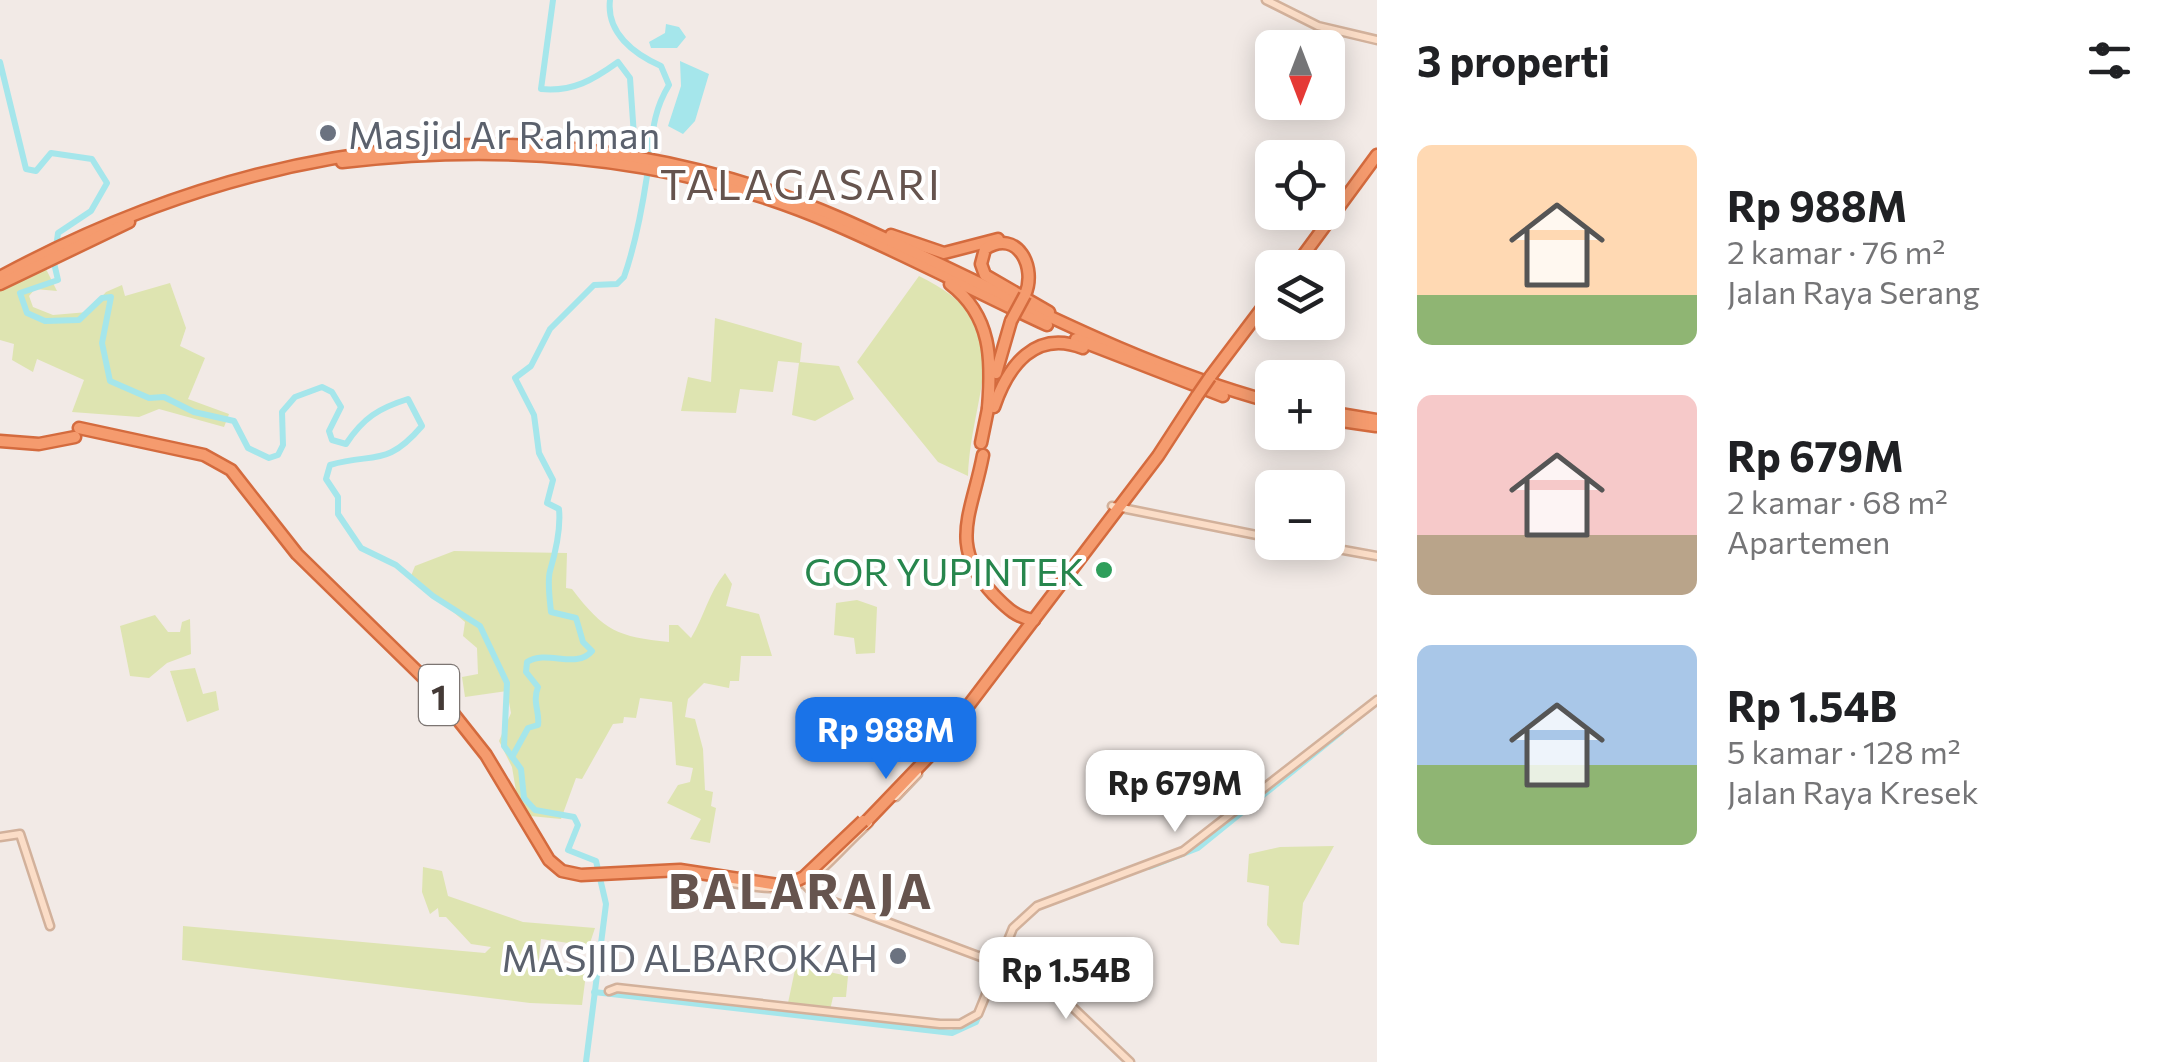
<!DOCTYPE html>
<html lang="id">
<meta charset="utf-8">
<style>
body{margin:0;font-family:Commissioner,sans-serif;background:#f6f6f6;color:#202124;height:100vh;display:flex;flex-direction:column;font-size:38px;white-space:nowrap}
*{box-sizing:border-box;margin:0}
p{font-size:32px;color:#757577}
.icon{flex:none;width:55px;height:55px;fill:none;stroke:currentColor;stroke-width:2;stroke-linecap:round;stroke-linejoin:round}
.map{position:relative;flex:1;overflow:hidden}
.sheet{display:flex;flex-direction:column;background:#fff;width:800px}
.sheet>*{flex:none}
.needle{width:65px;rotate:180deg}
.fabs{position:absolute;left:1255px;top:30px;display:grid;gap:20px}
.fabs a{display:grid;place-items:center;width:90px;height:90px;border-radius:15px;background:#fff;box-shadow:0 5px 25px #0003;font-size:50px}
.price{position:absolute;translate:-50% -85px;padding:0 22px;border-radius:20px;background:#fff;color:#222;font-size:32px;line-height:65px;filter:drop-shadow(0 2px 5px #0008)}
.price::after{content:'';position:absolute;left:50%;top:60px;width:30px;height:22px;margin-left:-15px;background:inherit;clip-path:polygon(0 0,100% 0,50% 100%)}
.price.on{background:#1a73e8;color:#fff}
ul{padding:0;list-style:none}
li{display:flex;align-items:center;gap:30px;height:250px;padding:0 40px}
li span{display:grid;place-items:center;flex:none;width:280px;height:200px;border-radius:15px;color:#555}
li>.icon{margin-inline-start:auto}
span .icon{width:120px;height:120px;fill:#fffc;stroke-width:1}
li b{font-size:42px}
h2{display:flex;justify-content:space-between;align-items:center;height:120px;padding:0 40px;font-size:42px}
main{display:flex;flex:1;min-height:0}
.map>svg:first-child{display:block}
.green{fill:#dee4b1}
.water{fill:#a5e6eb}
.lines{fill:none;stroke-linecap:round;stroke-linejoin:round}
.river{stroke:#a5e6eb;stroke-width:6}
.secondary-casing{stroke:#d2b19b;stroke-width:11}
.highway-casing{stroke:#d46b3e;stroke-width:15}
.secondary{stroke:#fbddc7;stroke-width:6}
.highway{stroke:#f59b6e;stroke-width:10}
.highway-bridge-casing{stroke:#d46b3e;stroke-width:15;stroke-linecap:butt}
.highway-bridge{stroke:#f59b6e;stroke-width:10}
.worship-dot{fill:#6b7280;stroke:#fff;stroke-width:4}
.leisure-dot{fill:#2e9e5b;stroke:#fff;stroke-width:4}
.labels{text-anchor:middle;dominant-baseline:central;stroke-width:8;stroke-linejoin:round;paint-order:stroke}
.shield{fill:#fff;stroke:#7c7572;stroke-width:2.5}
.shield-label{font-size:35px;font-weight:bold;fill:#443a36}
.worship-label{font-size:38px;fill:#5b616d;stroke:#fff;text-anchor:start}
.leisure-label{font-size:38px;fill:#27864d;stroke:#fff;text-anchor:end}
.quarter-label{font-size:42px;letter-spacing:2.5px;fill:#66544e;stroke:#fff}
.district-label{font-size:48px;font-weight:bold;letter-spacing:2.5px;fill:#66544e;stroke:#fff}
</style>
<main>
<div class="map">
<svg width="1377" height="1062" viewBox="0 0 1377 1062">
<rect width="100%" height="100%" fill="#f2eae6"/>
<g class="green">
<path d="M46 269 57 291 35 289 29 296 33 307 53 315 88 312 106 292 122 285 125 296 170 283 186 328 180 346 205 358 188 399 229 414 224 427 159 409 139 417 72 412 84 380 37 359 33 372 12 360 14 344 0 340V290Z"/>
<path d="M919 276C1023 326 971 388 968 476L938 462 857 362Z"/>
<path d="M715 318 802 343 800 362 839 366 854 399 815 421 792 415 799 363 778 361 773 392 740 389 736 413 681 411 688 377 711 382Z"/>
<path d="M454 551 567 553 566 588 572 589C604 631 618 637 669 642V625H678L691 638C704 617 709 592 725 573L732 584 726 606 759 614 772 656H741L739 681H730L729 688 704 683 688 699 685 717 695 719 703 749 705 790 713 792 711 806 716 808 710 843 690 839 701 819 667 803 678 785 690 782 693 768 676 765 672 702 640 698 636 718 624 717 623 723 613 724 582 779 576 778 561 819 520 815 512 767 499 741 511 713 507 691 465 697 462 677 478 674 477 648 463 636 465 622 411 576 415 566Z"/>
<path d="M857 600 877 607 875 653 856 654 854 638 834 635 836 603Z"/>
<path d="M155 615 168 632H180L182 622 190 619 191 654 167 663 149 678 130 676 120 626Z"/>
<path d="M195 668 203 694 216 691 219 710 187 722 170 671Z"/>
<path d="M1334 846 1303 903 1299 945 1281 943 1267 925 1269 886 1247 882 1249 854 1280 847Z"/>
<path d="M423 867 442 871 448 896 523 922 595 928 589 946 541 939 538 966 586 974 582 1005 530 1003 182 960 183 926 485 953 491 947 471 944 446 917H439L438 908 430 914 422 892Z"/>
<path d="M796 965 848 976 846 997H833L830 1010 788 1003Z"/>
</g>
<g class="water">
<path d="M666 24 679 27 686 37 677 48H651L649 42 665 33Z"/>
<path d="M680 61 709 74 695 121 683 134 668 126 681 86Z"/>
</g>
<g class="lines">
<g class="river">
<path d="M553 0 541 89C573 92 593 80 618 62L630 78 634 136 650 148"/>
<path d="M0 62 26 169 36 171 51 153 92 159 107 183 91 211 58 233 54 263 58 280 20 293 27 313 45 321 79 320 102 298 111 297 102 343 110 381 149 398 164 397 194 412 234 421 248 448 269 458 278 455 283 445 282 412 295 397 322 387 332 392 341 407 329 431 332 440 346 444C363 418 379 408 408 399L422 426C386 468 374 452 330 465L326 479 338 497V514L361 548 396 565 433 596 480 626 507 683 504 746 521 769 524 798 535 810 574 817 578 825 568 850 596 861 606 904 586 1062"/>
<path d="M512 757 528 728 538 725C540 712 532 702 538 687L526 672 527 662C547 649 576 670 592 651L583 642 576 618 551 612C550 601 547 582 550 571 555 554 561 529 559 509L547 503 553 480 539 453 534 415 515 378 531 366 550 329 594 285 617 284 624 277C635 246 642 209 647 176 653 142 650 116 669 85L661 66C634 54 606 33 610 0"/>
<path d="M1149 867 1198 848 1341 732"/>
<path d="M594 992 952 1033 976 1022 996 978"/>
</g>
<defs>
<g id="secondary">
<path d="M1266 0 1318 26 1377 40"/>
<path d="M1112 506 1272 538"/>
<path d="M1299 542 1377 556"/>
<path d="M896 797 918 774"/>
<path d="M0 837 20 834 50 926"/>
<path d="M799 878 815 895 1045 981 1130 1062"/>
<path d="M718 880C813 900 803 884 869 823"/>
<path d="M609 991 617 988 940 1024H960L978 1014 1013 928 1037 906 1183 851 1377 700"/>
</g>
<g id="highway">
<path d="M342 162C511 142 677 156 834 224 906 255 976 292 1047 325"/>
<path d="M891 235 944 253 998 239"/>
<path d="M1294 268 1377 155"/>
<path d="M0 277C267 133 559 96 842 219 986 282 1120 361 1272 402"/>
<path d="M0 284 129 222"/>
<path d="M950 284C992 316 992 360 988 408"/>
<path d="M1025 295C1037 268 1018 228 985 249L981 264 985 275 1049 312"/>
<path d="M1076 339 1223 396"/>
<path d="M996 373 1011 321"/>
<path d="M1210 377 1272 295"/>
<path d="M994 407C1008 366 1035 329 1083 348"/>
<path d="M1328 412 1377 420"/>
<path d="M1328 419 1376 426"/>
<path d="M79 428 204 455 231 470 297 554 429 683 486 755 549 860 562 871 581 875 680 870 785 886"/>
<path d="M0 441 39 444 75 437"/>
<path d="M981 443 989 404"/>
<path d="M983 455C972 514 947 545 994 595 1006 607 1016 618 1034 620"/>
<path d="M865 823 934 751 1158 456 1197 396"/>
</g>
</defs>
<use href="#secondary" class="secondary-casing"/>
<use href="#highway" class="highway-casing"/>
<use href="#secondary" class="secondary"/>
<use href="#highway" class="highway"/>
<defs>
<g id="highway-bridge">
<path d="M1011 321 1025 295"/>
<path d="M1197 396 1210 377"/>
<path d="M785 886 804 877 863 821"/>
</g>
</defs>
<use href="#highway-bridge" class="highway-bridge-casing"/>
<use href="#highway-bridge" class="highway-bridge"/>
</g>
<g class="worship-dot">
<circle cx="328" cy="133" r="10"/>
<circle cx="898" cy="956" r="10"/>
</g>
<circle class="leisure-dot" cx="1104" cy="570" r="10"/>
<g class="labels">
<rect class="shield" x="419" y="665" width="40" height="60" rx="8"/>
<g class="shield-label">
<text x="439" y="695">1</text>
</g>
<g class="worship-label">
<text x="348" y="133">Masjid Ar Rahman</text>
<text x="878" y="956" text-anchor="end">MASJID ALBAROKAH</text>
</g>
<g class="leisure-label">
<text x="1084" y="570">GOR YUPINTEK</text>
</g>
<g class="quarter-label">
<text x="801" y="183">TALAGASARI</text>
</g>
<g class="district-label">
<text x="801" y="889">BALARAJA</text>
</g>
</g>
</svg>
<div class="fabs">
<a><svg class="needle" viewBox="-14 -14 28 28"><path d="M0-13l5 13h-10z" fill="#e53935"/><path d="M0 13l5-13h-10z" fill="#757577"/></svg></a>
<a><svg class="icon" aria-label="locate" viewBox="0 0 24 24"><circle cx="12" cy="12" r="6"/><path d="M12 2v4M12 18v4M2 12h4M18 12h4"/></svg></a>
<a><svg class="icon" aria-label="layers" viewBox="0 0 24 24"><path d="M12 4l9 5-9 5-9-5zM3 14l9 5 9-5"/></svg></a>
<a>+</a>
<a>−</a>
</div>
<b class="price on" style="left:886px;top:782px">Rp 988M</b>
<b class="price" style="left:1175px;top:835px">Rp 679M</b>
<b class="price" style="left:1066px;top:1022px">Rp 1.54B</b>
</div>
<section class="sheet">
<h2>3 properti<svg class="icon" aria-label="filters" viewBox="0 0 24 24"><path d="M4 7h16M4 17h16"/><circle cx="9" cy="7" r="2"/><circle cx="15" cy="17" r="2"/></svg></h2>
<ul>
<li><span style="background:linear-gradient(#ffd9b3 75%,#8fb573 0)"><svg class="icon" aria-label="home" viewBox="0 0 24 24"><path d="M3 11l9-7 9 7M6 9v11h12V9"/></svg></span><div><b>Rp 988M</b><p>2 kamar · 76 m²</p><p>Jalan Raya Serang</p></div></li>
<li><span style="background:linear-gradient(#f6c9c9 70%,#b9a48a 0)"><svg class="icon" aria-label="home" viewBox="0 0 24 24"><path d="M3 11l9-7 9 7M6 9v11h12V9"/></svg></span><div><b>Rp 679M</b><p>2 kamar · 68 m²</p><p>Apartemen</p></div></li>
<li><span style="background:linear-gradient(#a9c7e8 60%,#8fb573 0)"><svg class="icon" aria-label="home" viewBox="0 0 24 24"><path d="M3 11l9-7 9 7M6 9v11h12V9"/></svg></span><div><b>Rp 1.54B</b><p>5 kamar · 128 m²</p><p>Jalan Raya Kresek</p></div></li>
</ul>
</section>
</main>
